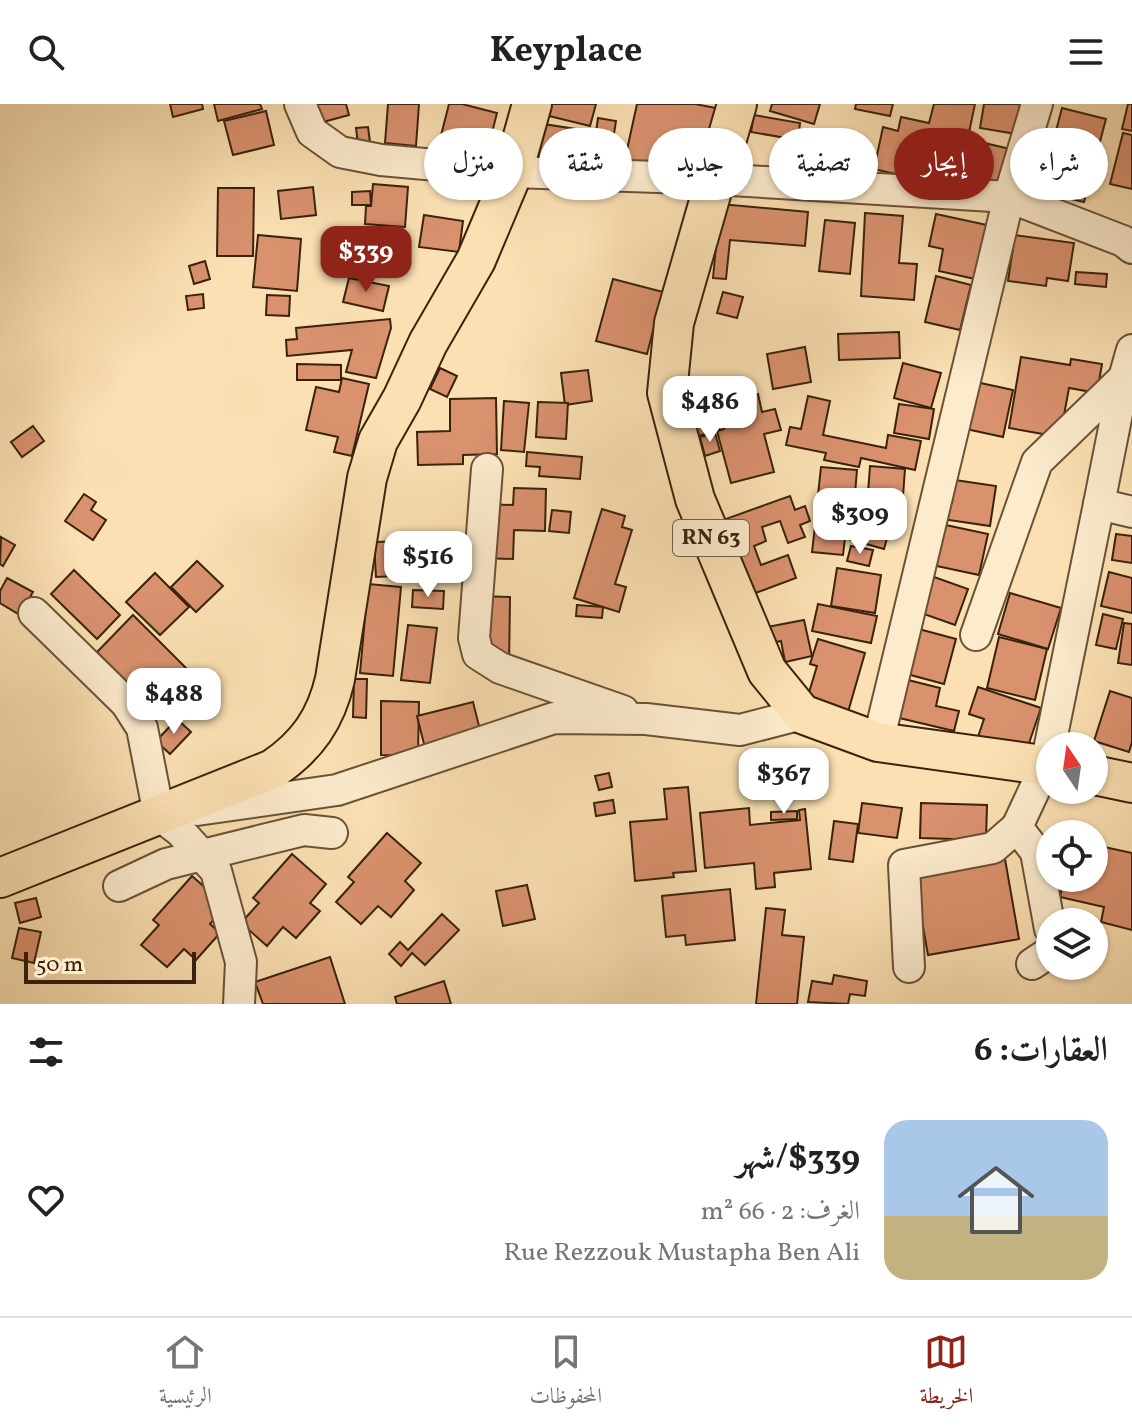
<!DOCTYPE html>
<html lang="ar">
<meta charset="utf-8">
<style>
body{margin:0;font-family:Vollkorn,Amiri,serif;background:#f6f6f6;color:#222;direction:rtl;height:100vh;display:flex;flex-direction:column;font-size:30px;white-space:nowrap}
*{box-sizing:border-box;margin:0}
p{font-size:26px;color:#767676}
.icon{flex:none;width:44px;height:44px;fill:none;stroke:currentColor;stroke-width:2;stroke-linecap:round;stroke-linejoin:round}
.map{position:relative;height:900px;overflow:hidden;direction:ltr}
.drawer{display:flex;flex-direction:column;background:#fff;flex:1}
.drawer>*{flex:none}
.guide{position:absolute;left:24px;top:24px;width:1084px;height:72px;direction:rtl;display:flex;gap:16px}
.needle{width:52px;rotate:347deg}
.fabs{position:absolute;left:1036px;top:628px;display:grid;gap:16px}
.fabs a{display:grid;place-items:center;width:72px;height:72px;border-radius:50%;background:#fff;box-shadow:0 2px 6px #0004;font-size:40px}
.scale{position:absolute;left:24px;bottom:20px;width:172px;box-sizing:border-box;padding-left:8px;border:4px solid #3a220d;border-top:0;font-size:22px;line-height:28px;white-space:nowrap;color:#3a220d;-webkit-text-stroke:6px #fcebcd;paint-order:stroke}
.price{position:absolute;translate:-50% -68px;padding:0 18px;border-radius:16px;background:#fff;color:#222;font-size:26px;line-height:52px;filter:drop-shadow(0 2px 4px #0008)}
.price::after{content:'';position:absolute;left:50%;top:48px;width:24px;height:18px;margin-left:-12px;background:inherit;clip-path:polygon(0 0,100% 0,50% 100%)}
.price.selected{background:#8f2418;color:#fff}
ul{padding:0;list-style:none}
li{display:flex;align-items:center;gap:24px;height:200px;padding:0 24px}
li span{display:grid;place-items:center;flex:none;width:224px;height:160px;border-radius:24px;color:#555}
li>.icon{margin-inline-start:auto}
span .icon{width:96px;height:96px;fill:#fffc;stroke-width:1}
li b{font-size:34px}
h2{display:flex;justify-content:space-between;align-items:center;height:96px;padding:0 24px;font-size:34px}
.pill{padding:0 28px;border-radius:36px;background:#fff;box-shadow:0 2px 6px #0004;font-size:28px;line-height:72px}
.pill.selected{background:#8f2418;color:#fff}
header{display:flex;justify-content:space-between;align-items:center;height:104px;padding:0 24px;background:#fff;font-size:36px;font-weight:700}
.tab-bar{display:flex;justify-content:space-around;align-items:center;height:112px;border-top:2px solid #e0e0e0;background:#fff;font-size:22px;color:#767676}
.tab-bar a{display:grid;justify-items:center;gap:4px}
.tab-bar .selected{color:#8f2418}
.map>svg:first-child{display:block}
.building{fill:#d9916e;stroke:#3a220d;stroke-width:2}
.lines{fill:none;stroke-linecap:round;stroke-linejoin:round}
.minor-casing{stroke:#6a5236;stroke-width:34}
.major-casing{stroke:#3a220d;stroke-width:42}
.minor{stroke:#fcebcd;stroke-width:30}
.major{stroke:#fae0b2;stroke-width:38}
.labels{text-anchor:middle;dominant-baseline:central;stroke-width:6;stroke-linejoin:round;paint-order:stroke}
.shield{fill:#fcebcd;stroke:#745e47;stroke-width:2}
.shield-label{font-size:22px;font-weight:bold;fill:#3a220d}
</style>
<header><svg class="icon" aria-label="menu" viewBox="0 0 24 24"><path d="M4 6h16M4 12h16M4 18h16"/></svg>Keyplace<svg class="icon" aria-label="search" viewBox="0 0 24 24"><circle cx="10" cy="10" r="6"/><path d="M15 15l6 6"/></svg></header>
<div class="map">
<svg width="1132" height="900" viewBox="0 0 1132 900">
<rect width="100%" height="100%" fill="#fae0b2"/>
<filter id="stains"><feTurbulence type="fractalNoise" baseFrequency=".0025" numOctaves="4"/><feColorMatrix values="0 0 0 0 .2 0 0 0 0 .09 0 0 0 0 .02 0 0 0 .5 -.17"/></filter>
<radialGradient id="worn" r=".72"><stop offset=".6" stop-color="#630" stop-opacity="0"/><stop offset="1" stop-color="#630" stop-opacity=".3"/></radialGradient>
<g class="building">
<path d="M170 0H202L203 5 173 13Z"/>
<path d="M214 0H260L262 5 218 17Z"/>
<path d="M306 0H346L349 11 312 21Z"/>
<path d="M388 0H419L416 42 385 39Z"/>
<path d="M449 0H462L497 9 483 64 436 51Z"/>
<path d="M552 0H596L590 22 549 12Z"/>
<path d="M637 0H695L721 5 716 30 708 28 701 62 659 54 655 71 623 64Z"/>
<path d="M772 0H820L814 20 770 7Z"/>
<path d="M856 0H893L890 12 855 5Z"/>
<path d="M934 0H975L967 38 922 28 912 74 874 65 883 23 898 27 901 13 929 19Z"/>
<path d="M984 0H1020L1016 30 980 24Z"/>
<path d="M1128 0H1132V27L1122 25Z"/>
<path d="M1062 4 1106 15 1084 98 1040 88Z"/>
<path d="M266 7 274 41 233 51 224 17Z"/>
<path d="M754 11 800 19 798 36 751 28Z"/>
<path d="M598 14 616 17 608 67 538 56 543 20 596 28Z"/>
<path d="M368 23 370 38 358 40 356 24Z"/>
<path d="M1123 29 1132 31V85L1110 80Z"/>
<path d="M972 36 1010 45 999 91 961 81Z"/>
<path d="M373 80 408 83 405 123 365 120 366 102H371Z"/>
<path d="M313 83 316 111 281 115 278 87Z"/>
<path d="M218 84H254L253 152H217Z"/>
<path d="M370 87 371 101H352V88Z"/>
<path d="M720 100 808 108 805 142 730 136 726 175 713 174Z"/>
<path d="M865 109 903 112 899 159 917 160 914 196 861 192Z"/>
<path d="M936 110 987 121 975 175 939 167 943 145 929 142Z"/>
<path d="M424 111 463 117 459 148 419 143Z"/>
<path d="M825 116 855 119 850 170 819 167Z"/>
<path d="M359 129 392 132 390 158 357 156Z"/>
<path d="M258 131 301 135 297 187 253 183Z"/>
<path d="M1015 131 1074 139 1068 177 1047 174 1046 182 1008 177Z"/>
<path d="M205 157 210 175 194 180 189 162Z"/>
<path d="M1076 168 1107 170 1106 183 1075 180Z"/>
<path d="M936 172 971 181 960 226 925 218Z"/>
<path d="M349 174 389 182 383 207 343 198Z"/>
<path d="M613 175 663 188 647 250 596 237Z"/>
<path d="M723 188 743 193 737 214 717 209Z"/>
<path d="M203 190 204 204 188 206 186 192Z"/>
<path d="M267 191 290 192 289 212 266 211Z"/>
<path d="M390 215 391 224 376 274 346 268 352 246 287 252 286 236 297 235 296 224Z"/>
<path d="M899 228 900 254 839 256 838 230Z"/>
<path d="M805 243 811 278 773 285 767 250Z"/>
<path d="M1021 253 1070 261 1071 255 1102 260 1097 289 1069 284 1060 333 1009 324Z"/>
<path d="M903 259 941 269 931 304 894 294Z"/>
<path d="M297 260 341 261V276H297Z"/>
<path d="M440 264 457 272 447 293 430 285Z"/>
<path d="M588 266 592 297 565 301 561 269Z"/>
<path d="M342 274 369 280 352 352 334 348 338 333 306 326 316 283 339 288Z"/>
<path d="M976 278 1013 286 1003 333 966 325Z"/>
<path d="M758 290 762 308 775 305 781 326 764 330 774 368 731 379 717 327 724 325 717 300Z"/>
<path d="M808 292 830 297 823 331 886 344 888 331 921 337 915 366 861 354 859 363 824 356 826 349 786 341 790 323 801 325Z"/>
<path d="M496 294 497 350 463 351V360L418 361 417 328 450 327V295Z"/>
<path d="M504 297 529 299 524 348 501 346Z"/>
<path d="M538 298 568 299 566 335 536 333Z"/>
<path d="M899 300 934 305 929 335 894 329Z"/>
<path d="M715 314 719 326 695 333 692 320Z"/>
<path d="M33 322 44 337 22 353 11 338Z"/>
<path d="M715 329 720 347 705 352 700 333Z"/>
<path d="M527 348 582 353 580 375 539 372 540 363 526 362Z"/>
<path d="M870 362 905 365 903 392 868 389Z"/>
<path d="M821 363 857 366 853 413 816 410Z"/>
<path d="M955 376 996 382 990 422 942 415 945 398 952 399Z"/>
<path d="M514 384 546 385 545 427 514 426 513 455 481 454 483 400 513 401Z"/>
<path d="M84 390 96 398 91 406 106 416 93 436 65 417Z"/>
<path d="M790 392 795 406 805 402 810 417 800 421 805 433 788 439 780 417 762 423 766 437 754 442 761 461 788 451 796 474 750 491 723 416Z"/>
<path d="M856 398 894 409 884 445 845 434Z"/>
<path d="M602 405 625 412 622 423 632 426 615 480 626 483 619 508 574 494Z"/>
<path d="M552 406 571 408 569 429 549 427Z"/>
<path d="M816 414 847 417 843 451 812 448Z"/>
<path d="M941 420 988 430 979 471 932 461Z"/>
<path d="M1116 430 1132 432V459L1112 456Z"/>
<path d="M1 433 15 441 3 462 0 460Z"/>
<path d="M416 437 417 471 376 473 374 438Z"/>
<path d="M851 442 873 446 869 462 847 457Z"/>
<path d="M197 457 223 482 196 508 171 483Z"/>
<path d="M837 464 881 471 875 509 831 502Z"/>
<path d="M74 466 120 511 97 535 51 490Z"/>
<path d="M1109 468 1132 474V509L1101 502Z"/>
<path d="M155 469 189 503 160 531 126 498Z"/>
<path d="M934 473 968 485 955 521 921 509Z"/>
<path d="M7 474 33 488 20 511 0 499V487Z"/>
<path d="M368 480 401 483 393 572 360 569Z"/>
<path d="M413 486 444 487 443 505 412 503Z"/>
<path d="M1010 489 1061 504 1048 545 998 530Z"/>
<path d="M479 492 510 493 509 564 478 563Z"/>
<path d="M818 500 877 512 871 539 812 527Z"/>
<path d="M577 501 603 503 602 514 576 512Z"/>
<path d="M1103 510 1123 515 1116 545 1096 541Z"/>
<path d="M133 511 197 575 161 612 97 548Z"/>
<path d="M804 516 812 552 785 558 781 537 771 539 767 523Z"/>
<path d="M1124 519 1132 520V561L1118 559Z"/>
<path d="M408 521 437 524 430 579 401 576Z"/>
<path d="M915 524 956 535 944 580 903 569Z"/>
<path d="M999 533 1047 545 1035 596 987 584Z"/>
<path d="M818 535 865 549 848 608 807 595 817 562 810 560Z"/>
<path d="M354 575H367L366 614 353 613Z"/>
<path d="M904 575 940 584 936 602 959 607 954 627 895 613Z"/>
<path d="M978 583 1041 604 1026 648 976 639 984 615 969 610Z"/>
<path d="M1110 587 1132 594V638L1129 648 1094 637Z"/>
<path d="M381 597 419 598 418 652 381 651Z"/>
<path d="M473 598 483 638 427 652 417 612Z"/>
<path d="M177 615 191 628 170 650 156 637Z"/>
<path d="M609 669 612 683 599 686 595 672Z"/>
<path d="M688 683 696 767 673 769 674 773 635 777 630 718 667 715 664 685Z"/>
<path d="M613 696 615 709 596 712 594 699Z"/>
<path d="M862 699 902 704 897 734 858 729Z"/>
<path d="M921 699 987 701 986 736 920 734Z"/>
<path d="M749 704 750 721 800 716 799 706 805 705 811 765 774 769 775 783 756 785 754 759 705 764 700 709Z"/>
<path d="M797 707V715L771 716V708Z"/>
<path d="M834 717 858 720 853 758 829 755Z"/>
<path d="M387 729 421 759 405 777 414 786 391 813 378 802 361 820 336 798 354 778 348 773Z"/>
<path d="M1095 741 1132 749V826L1101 818 1104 803 1060 793 1064 774H1094Z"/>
<path d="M292 750 326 780 310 799 320 807 296 834 283 823 267 842 241 819 259 799 253 794Z"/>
<path d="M1005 755 1019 835 928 851 914 772Z"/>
<path d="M192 772 226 802 210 820 220 829 196 856 184 845 167 863 141 841 159 821 153 816Z"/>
<path d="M527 781 535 815 503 822 496 787Z"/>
<path d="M730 785 735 836 686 841 685 831 666 833 662 792Z"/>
<path d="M36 794 41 813 20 819 15 799Z"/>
<path d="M766 804 785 806 782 831 804 833 797 900H756Z"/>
<path d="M442 810 459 826 425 861 412 849 401 862 389 850 400 838 408 846Z"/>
<path d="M19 824 41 828 34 859 12 854Z"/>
<path d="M330 853 345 900H263L255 878Z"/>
<path d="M834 871 867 877 865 892 850 890 848 900 808 898 812 877 832 880Z"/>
<path d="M444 877 451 900H397L395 893Z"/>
</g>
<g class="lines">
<defs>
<g id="minor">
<path d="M300 0 312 28 340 48 381 56 513 68 715 75 1009 93 1123 137 1132 144"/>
<path d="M487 365 474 534 478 550 500 564 623 607"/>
<path d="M1099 400 1124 274 1132 246"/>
<path d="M34 509 126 599 142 624 159 711 180 727 216 767 241 858 239 900"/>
<path d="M976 531 1037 358 1124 274"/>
<path d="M878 638 1009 93 1037 0"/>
<path d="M197 706 337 686 554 614 646 615 740 626 802 610"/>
<path d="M119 782 166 760 304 726 332 729"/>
<path d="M1050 825 1036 748 1017 723 1046 661 1099 400 1132 408"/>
<path d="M1032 860 1050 848"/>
<path d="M909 863 904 761 993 744 1017 723"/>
</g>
<g id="major">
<path d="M737 0 674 219 667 289 695 395 767 567 802 610 878 638 1050 662"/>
<path d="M1094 671 1132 679"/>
<path d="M0 774 273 665C307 642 326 615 335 575L367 374 378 337 402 295 428 239 476 156 513 68 532 0"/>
</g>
</defs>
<use href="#minor" class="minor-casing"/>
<use href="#major" class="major-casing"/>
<use href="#minor" class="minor"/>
<use href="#major" class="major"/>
</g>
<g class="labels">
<rect class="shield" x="673" y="416" width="76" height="36" rx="6"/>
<g class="shield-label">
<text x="711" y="434">RN 63</text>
</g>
</g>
<rect width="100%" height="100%" filter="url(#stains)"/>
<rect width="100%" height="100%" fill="url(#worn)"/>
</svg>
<div class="fabs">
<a><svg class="needle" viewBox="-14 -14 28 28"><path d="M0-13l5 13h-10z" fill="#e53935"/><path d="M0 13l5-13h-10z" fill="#767676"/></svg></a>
<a><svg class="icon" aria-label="locate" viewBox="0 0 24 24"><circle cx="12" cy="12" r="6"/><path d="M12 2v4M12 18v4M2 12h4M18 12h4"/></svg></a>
<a><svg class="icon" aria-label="layers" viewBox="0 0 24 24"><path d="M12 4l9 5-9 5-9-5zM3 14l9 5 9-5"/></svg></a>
</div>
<div class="scale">50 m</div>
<b class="price selected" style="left:366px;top:190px">$339</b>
<b class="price" style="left:710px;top:340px">$486</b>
<b class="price" style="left:860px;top:452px">$309</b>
<b class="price" style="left:428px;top:495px">$516</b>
<b class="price" style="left:174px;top:632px">$488</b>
<b class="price" style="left:784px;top:712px">$367</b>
<div class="guide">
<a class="pill">شراء</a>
<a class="pill selected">إيجار</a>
<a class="pill">تصفية</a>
<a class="pill">جديد</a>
<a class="pill">شقة</a>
<a class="pill">منزل</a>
</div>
</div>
<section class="drawer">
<h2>العقارات: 6<svg class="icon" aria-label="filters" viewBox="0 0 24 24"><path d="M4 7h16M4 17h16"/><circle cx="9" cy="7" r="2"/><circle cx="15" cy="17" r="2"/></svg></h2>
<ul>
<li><span style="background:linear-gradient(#a9c7e8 60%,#c2b280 0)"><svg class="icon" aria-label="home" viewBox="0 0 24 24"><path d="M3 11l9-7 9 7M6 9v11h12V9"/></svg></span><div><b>$339/شهر</b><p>الغرف: 2 · 66 m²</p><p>Rue Rezzouk Mustapha Ben Ali</p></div><svg class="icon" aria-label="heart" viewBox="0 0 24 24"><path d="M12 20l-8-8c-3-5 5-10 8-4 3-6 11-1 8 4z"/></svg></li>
</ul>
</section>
<nav class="tab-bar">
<a class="selected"><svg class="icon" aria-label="map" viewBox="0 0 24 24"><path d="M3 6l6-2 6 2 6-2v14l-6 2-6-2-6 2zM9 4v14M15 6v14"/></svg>الخريطة</a>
<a><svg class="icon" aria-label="saved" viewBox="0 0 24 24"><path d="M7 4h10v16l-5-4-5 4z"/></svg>المحفوظات</a>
<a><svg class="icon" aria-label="home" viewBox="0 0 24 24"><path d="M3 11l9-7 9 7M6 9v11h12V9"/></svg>الرئيسية</a>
</nav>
